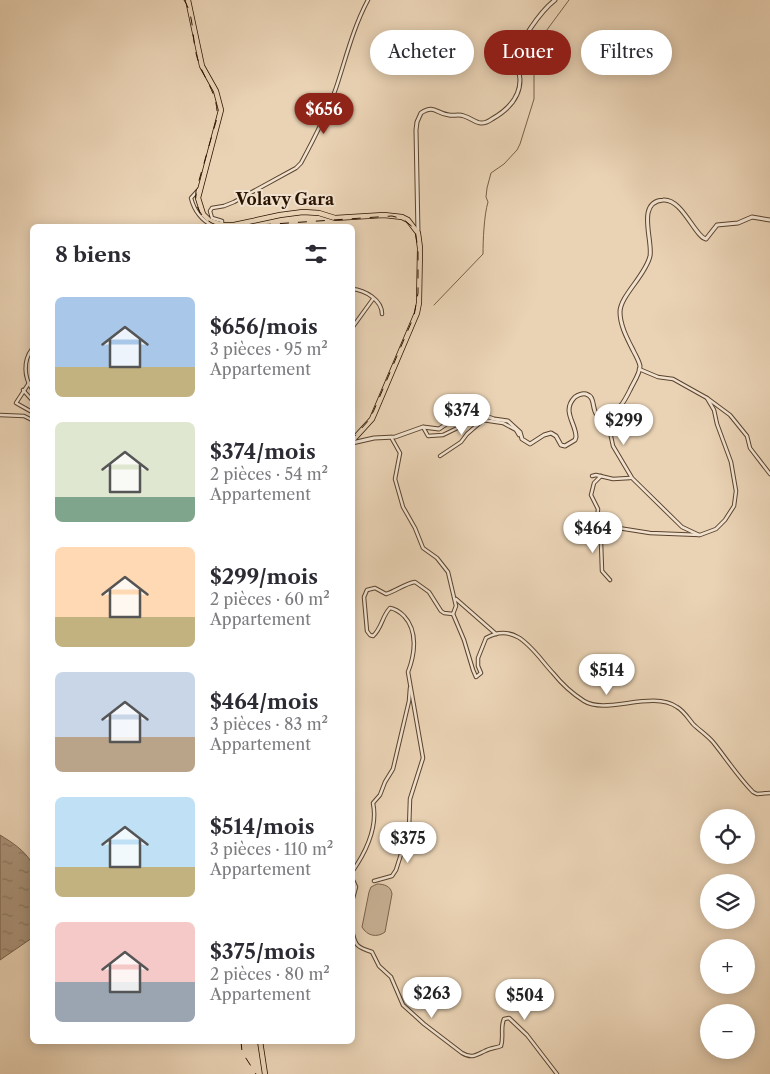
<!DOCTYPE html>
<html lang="fr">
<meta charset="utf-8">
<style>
body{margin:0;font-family:"Libre Caslon Text",serif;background:#f7f7f7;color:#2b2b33;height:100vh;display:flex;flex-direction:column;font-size:19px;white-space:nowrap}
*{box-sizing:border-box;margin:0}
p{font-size:16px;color:#7c7c81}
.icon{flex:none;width:28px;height:28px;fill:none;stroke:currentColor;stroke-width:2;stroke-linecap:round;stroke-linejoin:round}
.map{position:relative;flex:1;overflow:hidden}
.sheet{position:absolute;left:30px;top:224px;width:325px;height:820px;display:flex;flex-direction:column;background:#fff;border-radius:8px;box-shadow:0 2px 12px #0003}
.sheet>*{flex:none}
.guide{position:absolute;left:370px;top:30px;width:325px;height:45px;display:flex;gap:10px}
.fabs{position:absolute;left:700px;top:809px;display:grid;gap:10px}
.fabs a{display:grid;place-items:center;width:55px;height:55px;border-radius:50%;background:#fff;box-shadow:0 2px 12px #0003;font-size:25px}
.price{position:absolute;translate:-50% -42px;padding:0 11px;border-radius:18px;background:#fff;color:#222;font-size:16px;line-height:32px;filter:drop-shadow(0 1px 2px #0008)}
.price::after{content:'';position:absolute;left:50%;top:30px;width:15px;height:11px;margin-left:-8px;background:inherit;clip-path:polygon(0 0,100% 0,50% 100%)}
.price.selected{background:#8f2418;color:#fff}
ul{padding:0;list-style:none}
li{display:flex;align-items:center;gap:15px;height:125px;padding:0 25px}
li span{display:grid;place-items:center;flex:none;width:140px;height:100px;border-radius:8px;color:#555}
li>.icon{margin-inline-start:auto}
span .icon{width:60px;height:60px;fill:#fffc;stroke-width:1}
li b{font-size:21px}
h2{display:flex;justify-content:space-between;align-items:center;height:60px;padding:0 25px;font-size:21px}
.chip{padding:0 18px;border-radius:22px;background:#fff;box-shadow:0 2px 12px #0003;font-size:18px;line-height:45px}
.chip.selected{background:#8f2418;color:#fff}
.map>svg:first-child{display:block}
.green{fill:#c9b296;stroke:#7a624c}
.water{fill:url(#water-ripples);stroke:#765f48}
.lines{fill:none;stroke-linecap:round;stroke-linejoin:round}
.stream{stroke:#765f48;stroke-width:1}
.minor-casing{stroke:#5a432e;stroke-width:4.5}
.tertiary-casing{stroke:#5a432e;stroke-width:5}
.primary-casing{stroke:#2a1301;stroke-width:6}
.minor{stroke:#f1e2cf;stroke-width:2.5}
.tertiary{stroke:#f1e2cf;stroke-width:3}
.primary{stroke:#ead3b5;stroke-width:4.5}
.rail{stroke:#2a1301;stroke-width:1;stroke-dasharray:9 9;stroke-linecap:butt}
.labels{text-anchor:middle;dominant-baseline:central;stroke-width:4;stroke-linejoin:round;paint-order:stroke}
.neighbourhood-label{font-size:16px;font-weight:bold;fill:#2a1301;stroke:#f1e2cf}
</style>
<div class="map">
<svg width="770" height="1074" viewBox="0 0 770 1074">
<defs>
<pattern id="water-ripples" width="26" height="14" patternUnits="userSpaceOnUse" patternTransform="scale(1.25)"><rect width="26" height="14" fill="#a99278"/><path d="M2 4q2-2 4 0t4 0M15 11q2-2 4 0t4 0" fill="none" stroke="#8a7660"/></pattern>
</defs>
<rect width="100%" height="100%" fill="#ead3b5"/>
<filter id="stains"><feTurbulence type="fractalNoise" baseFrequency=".004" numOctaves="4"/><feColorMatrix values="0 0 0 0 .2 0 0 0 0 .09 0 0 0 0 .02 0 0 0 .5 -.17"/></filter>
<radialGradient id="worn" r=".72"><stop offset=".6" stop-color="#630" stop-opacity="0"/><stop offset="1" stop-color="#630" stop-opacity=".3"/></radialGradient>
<path class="green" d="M377 884C384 884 391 886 392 894L385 932C377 938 367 936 362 927L369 892 371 887Z"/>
<path class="water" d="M0 835C13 843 24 850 32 863V938L0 960Z"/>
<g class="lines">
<path class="stream" d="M434 305 483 254C483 241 484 215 488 202L486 197 487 188 491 173 504 164 517 150 520 144 534 99V65L535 53 538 42 569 0"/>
<defs>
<g id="minor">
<path d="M200 188 191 198C194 210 201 220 213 226"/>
<path d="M222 225V221L212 218 210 211 212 208 224 206 234 202 296 168 301 163C314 139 327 114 336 88 346 58 353 28 368 0"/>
<path d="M352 289C365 290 382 300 382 314"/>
<path d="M352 328 373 299"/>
<path d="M32 349C23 361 24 377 32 389"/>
<path d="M639 369 658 377 673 379 707 398 730 415 747 436 750 448 770 474"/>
<path d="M29 383 16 403 32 412"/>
<path d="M23 390 32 400"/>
<path d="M0 415 24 416 32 420"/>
<path d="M611 415 610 432 613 446 632 478 682 527 699 535"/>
<path d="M423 427 428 436 443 435 476 419 503 423 516 430 519 435"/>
<path d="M440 456 461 442 467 434 482 421"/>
<path d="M592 476 596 475 613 479 630 478"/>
<path d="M601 476 594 483 591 495 598 509 596 530 601 542 602 571 610 580"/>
<path d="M598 520 612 527 650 533 700 535 716 529 725 520 734 506 736 491 731 462 717 424 714 410 707 398"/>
<path d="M456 599 496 634"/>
<path d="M453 614 464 640 473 670 476 677 481 673 478 666V658L486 638C517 620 535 654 553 673 561 683 573 694 584 701 606 715 652 690 677 707 684 711 688 718 693 724 699 730 707 735 713 742 726 758 738 777 753 792L757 794 770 793"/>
<path d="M352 872C366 852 378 827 373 803L380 795 385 782 393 769 409 701 410 688"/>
<path d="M352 878 356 887 352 902"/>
<path d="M374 881 392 876 396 870 409 829 410 799 423 758 408 672C415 654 418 631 404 616 400 612 396 609 390 608 382 616 382 628 373 636L370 635 367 631 364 597 367 590 375 588 386 594C396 591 404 584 415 582L429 592 441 611 444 613 453 614 456 606 448 572 437 558 423 548 415 528 403 507 395 479 400 453 391 437"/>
<path d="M352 930C355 945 356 947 372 952L379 966 391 977 403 1005 424 1024 462 1053C472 1059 476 1055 485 1051 490 1048 496 1048 501 1046 504 1036 500 1028 504 1019L509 1018 527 1035 557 1074"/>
</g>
<g id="tertiary">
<path d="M418 233 416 130 417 122 421 113C435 104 436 114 449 115 454 116 459 114 464 116 476 120 479 128 492 119 506 111 520 98 520 80 520 74 517 68 517 61 516 44 542 10 555 0"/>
<path d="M352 443 374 438 395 437 423 427 439 429 458 416 467 414H480L494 419 508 421 520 432 522 439 530 444 544 435 551 433 556 436 561 445 565 446 575 440 576 437C576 423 561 411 575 397 578 395 582 393 586 394 599 398 587 416 606 419 619 410 623 404 630 390 633 383 640 374 640 366 639 361 636 356 634 352 628 340 620 326 620 312 620 296 646 275 650 256 653 240 636 202 663 200 682 198 695 237 706 239L717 225 738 223 752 217 770 220"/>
</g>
<g id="primary">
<path d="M188 0 202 66 216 91 221 110 198 198 203 214 210 221 222 225H234L280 215 303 212 319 213 335 218 384 215 402 217 408 220 418 233 420 248 419 303 417 313 372 419 352 441"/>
<path d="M260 1041 265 1074"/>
</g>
</defs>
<use href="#minor" class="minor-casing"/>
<use href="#tertiary" class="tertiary-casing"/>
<use href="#primary" class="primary-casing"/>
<use href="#minor" class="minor"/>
<use href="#tertiary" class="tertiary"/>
<use href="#primary" class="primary"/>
<g class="rail">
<path d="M184 0C194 15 192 36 196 53 201 77 219 92 217 118L196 191C194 209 203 221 219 226"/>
<path d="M244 226 392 216 403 219 415 229 418 250V293L414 316 374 410 369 420 352 439"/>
<path d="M241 1041 242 1052 256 1074"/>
</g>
</g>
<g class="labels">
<g class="neighbourhood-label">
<text x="285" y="199">Volavy Gara</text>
</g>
</g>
<rect width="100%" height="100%" filter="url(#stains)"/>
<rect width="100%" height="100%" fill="url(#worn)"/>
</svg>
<div class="fabs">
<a><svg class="icon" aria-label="locate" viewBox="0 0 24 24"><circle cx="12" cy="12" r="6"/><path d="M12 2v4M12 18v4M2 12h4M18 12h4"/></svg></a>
<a><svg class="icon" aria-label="layers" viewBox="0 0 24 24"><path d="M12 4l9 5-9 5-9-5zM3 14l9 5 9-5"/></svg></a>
<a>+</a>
<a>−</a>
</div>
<b class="price selected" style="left:324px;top:135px">$656</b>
<b class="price" style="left:462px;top:436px">$374</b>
<b class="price" style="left:624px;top:446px">$299</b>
<b class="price" style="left:593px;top:554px">$464</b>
<b class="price" style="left:607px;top:696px">$514</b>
<b class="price" style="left:408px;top:864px">$375</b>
<b class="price" style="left:432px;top:1019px">$263</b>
<b class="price" style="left:525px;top:1021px">$504</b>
<div class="guide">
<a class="chip">Acheter</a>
<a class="chip selected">Louer</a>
<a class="chip">Filtres</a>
</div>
<section class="sheet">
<h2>8 biens<svg class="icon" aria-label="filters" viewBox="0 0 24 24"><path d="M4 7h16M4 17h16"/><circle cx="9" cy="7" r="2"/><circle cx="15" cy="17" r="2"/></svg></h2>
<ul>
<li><span style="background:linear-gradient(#a9c7e8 70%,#c2b280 0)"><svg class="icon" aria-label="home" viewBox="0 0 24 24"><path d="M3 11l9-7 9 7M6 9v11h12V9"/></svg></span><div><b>$656/mois</b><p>3 pièces · 95 m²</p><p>Appartement</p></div></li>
<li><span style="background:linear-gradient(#dfe7d0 75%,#7fa58c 0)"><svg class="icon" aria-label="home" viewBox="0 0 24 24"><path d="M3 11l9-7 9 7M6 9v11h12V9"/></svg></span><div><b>$374/mois</b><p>2 pièces · 54 m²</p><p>Appartement</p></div></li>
<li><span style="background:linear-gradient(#ffd9b3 70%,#c2b280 0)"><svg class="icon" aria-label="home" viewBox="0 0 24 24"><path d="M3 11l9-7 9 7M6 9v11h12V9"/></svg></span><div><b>$299/mois</b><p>2 pièces · 60 m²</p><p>Appartement</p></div></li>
<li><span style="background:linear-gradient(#c9d6e8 65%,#b9a48a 0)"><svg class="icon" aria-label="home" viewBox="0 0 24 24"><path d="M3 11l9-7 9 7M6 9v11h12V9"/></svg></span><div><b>$464/mois</b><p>3 pièces · 83 m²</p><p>Appartement</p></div></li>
<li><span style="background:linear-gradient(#bfe0f5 70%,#c2b280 0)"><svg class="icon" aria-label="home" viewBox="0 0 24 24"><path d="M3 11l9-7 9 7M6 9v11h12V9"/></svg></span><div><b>$514/mois</b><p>3 pièces · 110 m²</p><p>Appartement</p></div></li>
<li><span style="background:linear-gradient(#f6c9c9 60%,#9aa5b1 0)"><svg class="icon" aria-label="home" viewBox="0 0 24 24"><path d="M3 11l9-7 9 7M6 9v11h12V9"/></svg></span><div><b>$375/mois</b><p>2 pièces · 80 m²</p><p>Appartement</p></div></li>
</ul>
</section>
</div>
